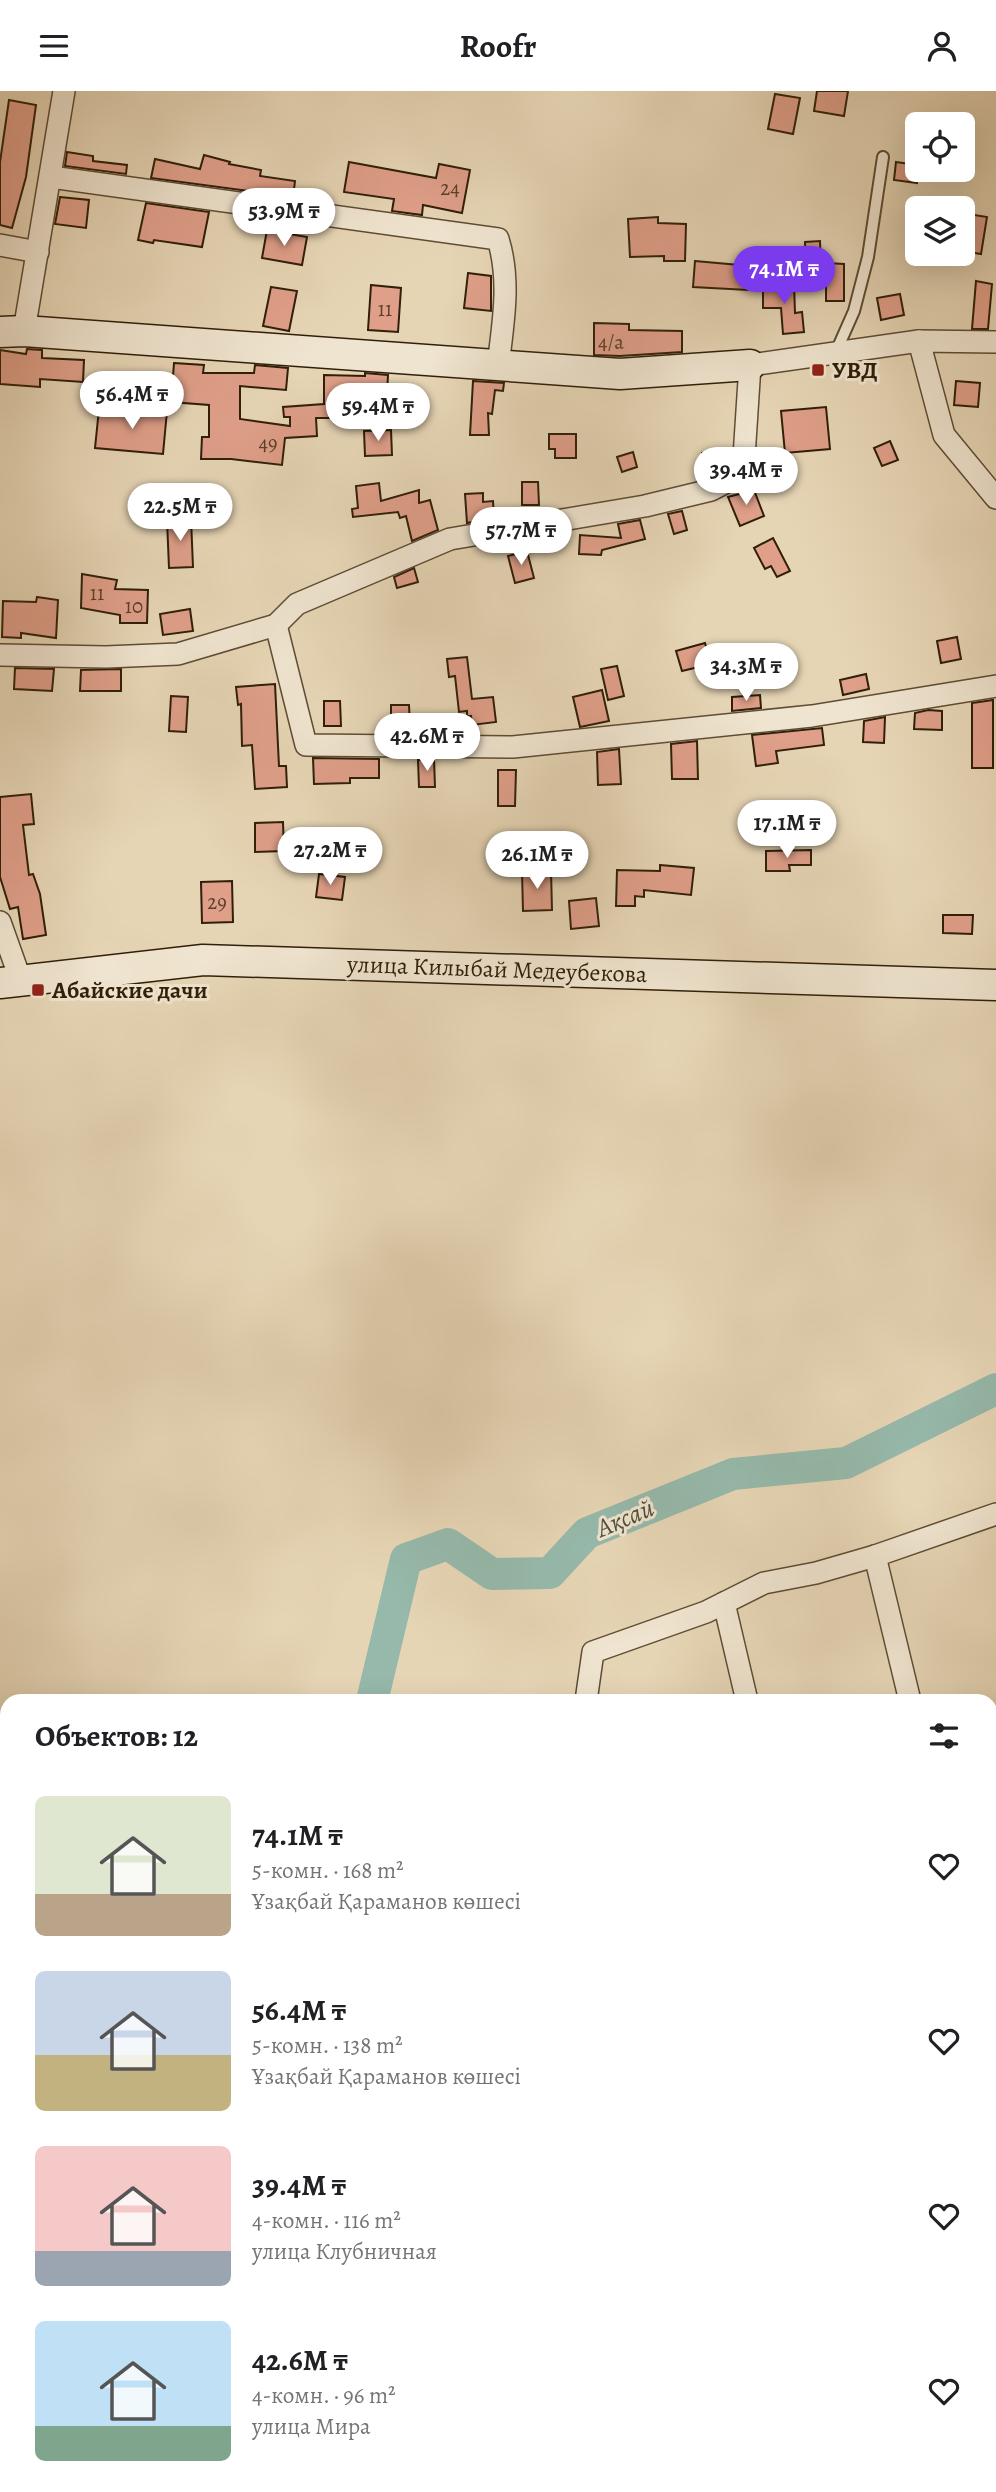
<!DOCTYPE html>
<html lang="ru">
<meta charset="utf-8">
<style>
body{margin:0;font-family:Alegreya,serif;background:#f2f2f2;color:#202124;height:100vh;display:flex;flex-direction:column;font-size:26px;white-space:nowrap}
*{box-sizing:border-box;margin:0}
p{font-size:23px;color:#757577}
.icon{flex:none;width:38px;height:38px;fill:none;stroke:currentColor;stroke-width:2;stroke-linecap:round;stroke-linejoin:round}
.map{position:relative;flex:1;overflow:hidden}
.side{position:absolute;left:0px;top:1603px;width:998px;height:798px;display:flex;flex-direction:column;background:#fff;border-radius:21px 21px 0 0;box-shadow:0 7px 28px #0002}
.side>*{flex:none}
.tools{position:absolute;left:905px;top:21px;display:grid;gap:14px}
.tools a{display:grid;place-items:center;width:70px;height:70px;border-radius:10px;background:#fff;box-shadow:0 7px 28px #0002;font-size:35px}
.price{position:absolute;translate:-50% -60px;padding:0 16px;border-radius:24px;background:#fff;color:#222;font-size:23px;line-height:46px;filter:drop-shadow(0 2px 4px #0008)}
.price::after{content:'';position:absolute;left:50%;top:42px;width:21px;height:16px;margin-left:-10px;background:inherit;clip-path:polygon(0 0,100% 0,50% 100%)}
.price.current{background:#7c3aed;color:#fff}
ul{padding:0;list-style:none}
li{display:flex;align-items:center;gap:21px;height:175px;padding:0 35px}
li span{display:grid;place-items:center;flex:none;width:196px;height:140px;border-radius:10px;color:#555}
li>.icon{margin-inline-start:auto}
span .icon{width:84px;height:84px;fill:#fffc;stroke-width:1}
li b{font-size:30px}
h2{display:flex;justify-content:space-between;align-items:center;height:84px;padding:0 35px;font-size:30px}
header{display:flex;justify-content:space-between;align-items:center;height:91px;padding:0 35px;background:#fff;font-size:32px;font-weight:700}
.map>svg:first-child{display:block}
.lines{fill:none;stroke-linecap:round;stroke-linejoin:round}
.river{stroke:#96b9ab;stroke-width:32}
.building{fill:#df9f89;stroke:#301f09;stroke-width:2}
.lane-casing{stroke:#5e4c34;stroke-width:14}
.street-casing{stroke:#5e4c34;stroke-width:24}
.secondary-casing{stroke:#301f09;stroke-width:33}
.lane{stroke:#efe4cf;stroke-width:10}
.street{stroke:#efe4cf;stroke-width:21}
.secondary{stroke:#efe4cf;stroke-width:30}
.poi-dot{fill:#8f2418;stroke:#efe4cf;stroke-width:2.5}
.labels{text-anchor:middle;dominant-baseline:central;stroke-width:6;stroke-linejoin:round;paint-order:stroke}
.number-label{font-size:21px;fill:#5c3f29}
.poi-label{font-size:24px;font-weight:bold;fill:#301f09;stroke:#efe4cf;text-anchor:start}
.street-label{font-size:24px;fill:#301f09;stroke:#efe4cf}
.water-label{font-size:26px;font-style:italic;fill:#4f4d3a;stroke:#efe4cf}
</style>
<header><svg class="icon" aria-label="menu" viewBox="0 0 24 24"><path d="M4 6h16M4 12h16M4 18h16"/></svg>Roofr<svg class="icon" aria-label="person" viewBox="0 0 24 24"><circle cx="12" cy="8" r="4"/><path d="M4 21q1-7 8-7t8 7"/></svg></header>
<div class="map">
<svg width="996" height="2401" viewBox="0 0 996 2401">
<rect width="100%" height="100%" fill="#e6d5b5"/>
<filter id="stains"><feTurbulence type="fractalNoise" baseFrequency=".00286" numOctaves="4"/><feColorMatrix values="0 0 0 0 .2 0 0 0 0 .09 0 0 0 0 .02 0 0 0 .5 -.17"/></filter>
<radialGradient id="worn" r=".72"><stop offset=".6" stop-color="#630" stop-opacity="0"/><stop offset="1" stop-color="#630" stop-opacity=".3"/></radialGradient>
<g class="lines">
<g class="river">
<path d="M372 1610 406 1468 448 1453 492 1483 550 1482 587 1442 733 1383 846 1372 996 1298"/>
<path d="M0 1775 7 1777"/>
</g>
</g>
<g class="building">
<path d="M817 0H848L844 25 814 20Z"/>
<path d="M775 3 800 7 793 43 768 38Z"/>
<path d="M9 9 36 14 26 86 12 137 0 134V71Z"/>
<path d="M67 61 93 65V70L127 74 126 83 65 75Z"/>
<path d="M204 64 230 71 229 73 261 79 260 85 295 90 293 106 151 87 155 68 200 78Z"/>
<path d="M349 71 436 87 439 73 470 79 462 122 423 114 422 124 392 120 394 108 344 101Z"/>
<path d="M896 71 917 74V92L894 89Z"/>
<path d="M60 106 89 109 86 137 55 133Z"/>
<path d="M146 112 209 121 202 156 154 149 153 152 138 149Z"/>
<path d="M962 122 987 126 981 163 962 160Z"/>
<path d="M658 126V132L686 133 685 170H664V165L630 166 628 128Z"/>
<path d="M267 139 307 146 302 174 262 167Z"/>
<path d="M820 150 821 177H806L805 151Z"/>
<path d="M695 170 750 175 748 199 693 196Z"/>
<path d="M826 172 844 173V210H826Z"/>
<path d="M468 182 491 185V220L464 217Z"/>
<path d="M976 190 992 193 988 238H972Z"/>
<path d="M794 193 795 222 802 221 804 241 783 243 781 217H763V194Z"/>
<path d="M371 194 401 197 398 241 368 239Z"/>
<path d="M271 196 297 200 289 240 263 235Z"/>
<path d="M900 203 904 224 881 229 877 207Z"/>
<path d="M594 232 629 233V239L682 240V261L620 265 594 264Z"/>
<path d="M27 258 42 259V267L84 269 83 291 40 288V296L0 293V259L26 263Z"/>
<path d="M174 272 204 274 203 282H254L255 274 288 277 286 299 240 295V328L290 335V326H284L283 316 324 313V284L365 285V282L388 284 387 303 343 302 342 327H316L317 345 285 347 282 374 231 368H201L202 346H209V314L171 311Z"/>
<path d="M473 290 504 292 503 300 495 299 492 323 488 322 489 344H470Z"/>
<path d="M956 290 980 292 978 316 954 314Z"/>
<path d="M826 316 830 358 785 362 781 320Z"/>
<path d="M133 317 167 320 163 363 95 357 99 318 133 322Z"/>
<path d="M391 339 392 364 365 365 364 340Z"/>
<path d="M549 343H576V367H555V358H549Z"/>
<path d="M890 350 898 369 882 375 874 357Z"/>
<path d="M719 360 722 379 705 387 702 362Z"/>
<path d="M633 361 637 376 622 381 617 366Z"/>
<path d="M522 391H538L539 414H522Z"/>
<path d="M379 392 381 410 419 399V412L430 409 438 439 412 450 406 425 400 427 398 421 353 426 352 418 358 417 356 395Z"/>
<path d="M754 399 764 425 740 435 728 406Z"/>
<path d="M483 402V411L493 410 494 427 467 432 465 403Z"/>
<path d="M682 420 687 439 674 443 668 423Z"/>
<path d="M191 428 193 476 169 477 167 429Z"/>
<path d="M640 429 645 448 602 459 601 464 579 463 580 444 621 447 618 433Z"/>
<path d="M773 447 790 480 777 486 771 475 765 478 754 457Z"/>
<path d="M527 460 534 487 515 492 508 465Z"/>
<path d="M414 477 418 491 397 497 394 486Z"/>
<path d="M82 483 117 489 115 498 148 499 147 532H120V524L81 517Z"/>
<path d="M37 506 58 509 56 547 21 542V547L2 546 3 510 36 511Z"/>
<path d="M190 518 193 540 163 544 160 523Z"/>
<path d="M957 546 961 568 941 572 937 550Z"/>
<path d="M705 552 711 573 682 580 676 560Z"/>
<path d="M467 566 472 608 493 606 496 631 472 634 471 625H467V620L459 621 455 585 449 586 447 568Z"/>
<path d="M617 575 624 605 608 609 601 578Z"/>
<path d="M15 577 54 578 52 600 14 598Z"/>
<path d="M121 578V600H80L81 579Z"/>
<path d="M866 583 869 598 843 604 840 589Z"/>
<path d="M275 593 279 675H286L287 696 255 698 252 654 242 655 241 613 238 614 236 596Z"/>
<path d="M602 599 609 630 580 636 573 606Z"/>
<path d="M760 604 761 617 732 620V606Z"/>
<path d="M171 605 188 606 186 641 169 640Z"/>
<path d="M993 609V677H972V612Z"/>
<path d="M324 610H340L341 635H324Z"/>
<path d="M391 614H409L410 636H391Z"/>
<path d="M928 619 942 620V639L914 638 915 622Z"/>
<path d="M885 626 884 652 863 651 864 630Z"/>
<path d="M822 637 824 654 776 660 778 672 756 675 752 644Z"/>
<path d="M697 650 698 688H672L671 653Z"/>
<path d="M619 658 621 693 598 694 597 661Z"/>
<path d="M313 667 379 668V687H350V692L314 693Z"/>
<path d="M434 668 435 696H419L418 669Z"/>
<path d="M498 679H516L515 715H498Z"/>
<path d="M31 703 34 733 23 734 29 784 33 783 40 803 46 844 23 848 18 816 10 818 0 786V706Z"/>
<path d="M283 731 284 760 255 761V732Z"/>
<path d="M811 759V774H789L790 780H766V760Z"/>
<path d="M660 774 694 777 691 804 644 799V806L635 805V815H616L617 779 660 780Z"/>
<path d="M551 779 552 819 523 820 522 780Z"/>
<path d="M319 783 345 786 342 809 316 806Z"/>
<path d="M232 790 233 831 202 832 201 791Z"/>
<path d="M596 807 599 835 571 838 569 810Z"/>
<path d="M943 824H973L972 843 943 842Z"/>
</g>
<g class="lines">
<defs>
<path id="lane" d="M835 263 854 220 868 166 883 66"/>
<g id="street">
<path d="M51 86 498 148C511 190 503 232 498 275"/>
<path d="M0 154 38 161"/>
<path d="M24 240 64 0"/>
<path d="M919 250 944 344 996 407"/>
<path d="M276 534 306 654 513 656 812 625 996 595"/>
<path d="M0 564 106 566 178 563 276 534 297 513 450 448 645 415 711 399 736 386 744 366 750 274 919 250 996 251"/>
<path d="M0 831 21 890"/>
<path d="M875 1465 910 1610"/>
<path d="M724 1512 747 1610"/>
<path d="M586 1610 593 1561 706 1521 764 1492 816 1482 875 1465 996 1423"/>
<path d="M990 1748 996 1746"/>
<path d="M0 1927H7"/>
<path d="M990 2008 996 2035"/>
<path d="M165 2394 166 2401"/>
<path d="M343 2394 344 2401"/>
<path d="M478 2394 479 2401"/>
<path d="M606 2394 608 2401"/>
<path d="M736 2394 737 2401"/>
<path d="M850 2394 852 2401"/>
<path d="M968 2394 970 2401"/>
</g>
<g id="secondary">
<path d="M0 241 24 240 620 283 750 274"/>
<path d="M0 892 203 869 996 894"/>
</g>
</defs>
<use href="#lane" class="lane-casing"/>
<use href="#street" class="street-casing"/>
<use href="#secondary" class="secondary-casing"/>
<use href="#lane" class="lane"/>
<use href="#street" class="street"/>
<use href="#secondary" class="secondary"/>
</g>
<g class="poi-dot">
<rect x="811" y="272" width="14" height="14" rx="3.5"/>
<rect x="31" y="892" width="14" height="14" rx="3.5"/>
</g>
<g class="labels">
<g class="number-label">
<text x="450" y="97">24</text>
<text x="385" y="218">11</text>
<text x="611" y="251">4/а</text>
<text x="268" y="352">49</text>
<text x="97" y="502">11</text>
<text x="134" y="515">10</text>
<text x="217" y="811">29</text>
</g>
<g class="poi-label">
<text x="832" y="279">УВД</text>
<text x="52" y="899">Абайские дачи</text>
</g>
<g class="street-label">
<text transform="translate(497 878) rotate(2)">улица Килыбай Медеубекова</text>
</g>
<g class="water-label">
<text transform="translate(625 1427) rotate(-23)">Ақсай</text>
</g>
</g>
<rect width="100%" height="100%" filter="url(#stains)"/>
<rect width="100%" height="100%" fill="url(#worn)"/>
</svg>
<div class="tools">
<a><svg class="icon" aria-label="locate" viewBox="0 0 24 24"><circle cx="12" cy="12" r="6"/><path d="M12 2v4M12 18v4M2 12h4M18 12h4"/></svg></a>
<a><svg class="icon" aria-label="layers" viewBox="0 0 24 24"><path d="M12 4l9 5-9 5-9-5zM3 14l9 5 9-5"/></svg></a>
</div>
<b class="price" style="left:284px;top:157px">53.9M ₸</b>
<b class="price current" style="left:784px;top:215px">74.1M ₸</b>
<b class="price" style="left:132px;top:340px">56.4M ₸</b>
<b class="price" style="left:378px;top:352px">59.4M ₸</b>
<b class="price" style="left:746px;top:416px">39.4M ₸</b>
<b class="price" style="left:180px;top:452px">22.5M ₸</b>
<b class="price" style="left:521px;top:476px">57.7M ₸</b>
<b class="price" style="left:746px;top:612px">34.3M ₸</b>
<b class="price" style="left:427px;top:682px">42.6M ₸</b>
<b class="price" style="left:787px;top:769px">17.1M ₸</b>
<b class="price" style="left:330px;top:796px">27.2M ₸</b>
<b class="price" style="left:537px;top:800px">26.1M ₸</b>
<section class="side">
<h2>Объектов: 12<svg class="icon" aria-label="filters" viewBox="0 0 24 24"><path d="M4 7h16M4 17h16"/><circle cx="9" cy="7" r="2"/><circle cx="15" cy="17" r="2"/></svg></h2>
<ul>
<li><span style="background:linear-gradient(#dfe7d0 70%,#b9a48a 0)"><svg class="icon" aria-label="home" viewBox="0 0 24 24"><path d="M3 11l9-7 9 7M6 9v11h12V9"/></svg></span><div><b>74.1M ₸</b><p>5-комн. · 168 m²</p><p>Ұзақбай Қараманов көшесі</p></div><svg class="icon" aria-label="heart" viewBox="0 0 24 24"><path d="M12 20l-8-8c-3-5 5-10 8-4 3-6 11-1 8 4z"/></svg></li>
<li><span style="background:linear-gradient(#c9d6e8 60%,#c2b280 0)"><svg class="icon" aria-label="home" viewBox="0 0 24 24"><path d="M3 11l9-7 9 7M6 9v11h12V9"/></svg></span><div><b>56.4M ₸</b><p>5-комн. · 138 m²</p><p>Ұзақбай Қараманов көшесі</p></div><svg class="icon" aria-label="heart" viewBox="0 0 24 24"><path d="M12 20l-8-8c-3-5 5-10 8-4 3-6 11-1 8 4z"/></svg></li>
<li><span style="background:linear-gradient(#f6c9c9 75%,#9aa5b1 0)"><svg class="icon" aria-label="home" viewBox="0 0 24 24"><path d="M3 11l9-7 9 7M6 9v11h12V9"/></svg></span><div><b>39.4M ₸</b><p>4-комн. · 116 m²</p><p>улица Клубничная</p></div><svg class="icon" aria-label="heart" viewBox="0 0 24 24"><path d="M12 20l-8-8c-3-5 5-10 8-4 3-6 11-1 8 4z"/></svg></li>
<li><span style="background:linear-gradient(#bfe0f5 75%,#7fa58c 0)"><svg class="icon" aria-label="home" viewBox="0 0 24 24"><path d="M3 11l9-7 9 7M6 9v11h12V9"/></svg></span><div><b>42.6M ₸</b><p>4-комн. · 96 m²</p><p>улица Мира</p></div><svg class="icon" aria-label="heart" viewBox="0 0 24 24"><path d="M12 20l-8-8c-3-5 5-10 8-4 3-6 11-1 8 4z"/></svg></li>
</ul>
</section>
</div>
